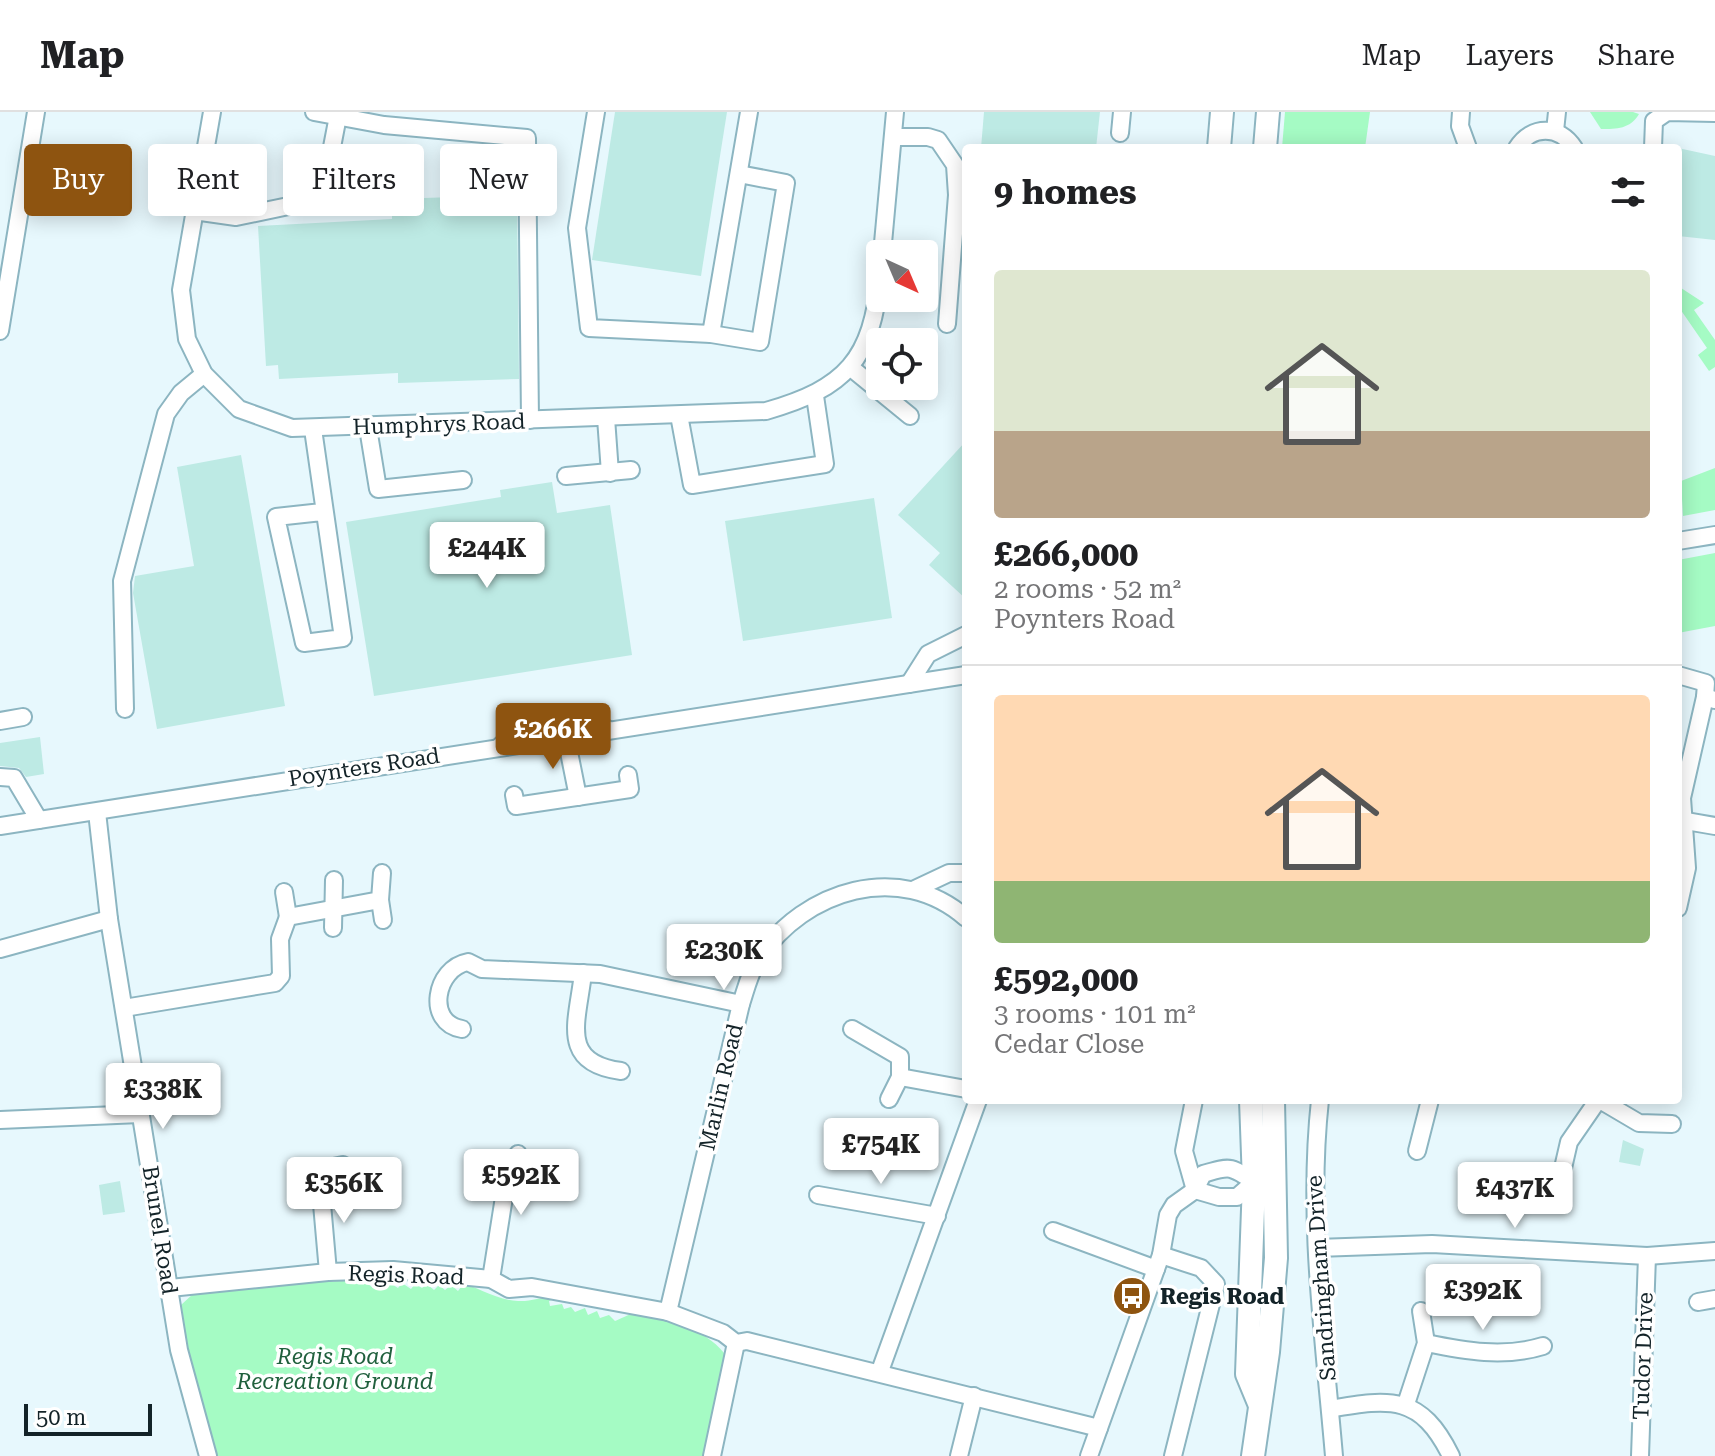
<!DOCTYPE html>
<meta charset="utf-8">
<style>
body{margin:0;font-family:"Roboto Serif",serif;background:#f2f2f2;color:#202124;height:100vh;display:flex;flex-direction:column;font-size:30px;white-space:nowrap}
*{box-sizing:border-box;margin:0}
p{font-size:26px;color:#757577}
.icon{flex:none;width:44px;height:44px;fill:none;stroke:currentColor;stroke-width:2;stroke-linecap:round;stroke-linejoin:round}
.map{position:relative;flex:1;overflow:hidden}
.side{position:absolute;left:962px;top:32px;width:720px;height:960px;display:flex;flex-direction:column;background:#fff;border-radius:8px;box-shadow:0 4px 20px #0003}
.side>*{flex:none}
.banner{position:absolute;left:24px;top:32px;width:760px;height:72px;display:flex;gap:16px}
.needle{width:52px;rotate:136deg}
.buttons{position:absolute;left:866px;top:128px;display:grid;gap:16px}
.buttons a{display:grid;place-items:center;width:72px;height:72px;border-radius:8px;background:#fff;box-shadow:0 4px 20px #0003;font-size:40px}
.scale{position:absolute;left:24px;bottom:20px;width:128px;box-sizing:border-box;padding-left:8px;border:4px solid #132328;border-top:0;font-size:22px;line-height:28px;white-space:nowrap;color:#132328;-webkit-text-stroke:6px #fff;paint-order:stroke}
.price{position:absolute;translate:-50% -68px;padding:0 18px;border-radius:8px;background:#fff;color:#222;font-size:26px;line-height:52px;filter:drop-shadow(0 2px 4px #0008)}
.price::after{content:'';position:absolute;left:50%;top:48px;width:24px;height:18px;margin-left:-12px;background:inherit;clip-path:polygon(0 0,100% 0,50% 100%)}
.price.active{background:#8e5410;color:#fff}
ul{padding:0;list-style:none}
li{display:grid;align-content:center;gap:16px;height:424px;padding:0 32px}
li+li{border-top:2px solid #e0e0e0}
li span{display:grid;place-items:center;height:248px;border-radius:8px;color:#555}
li>.icon{margin-inline-start:auto}
span .icon{width:144px;height:144px;fill:#fffc;stroke-width:1}
li b{font-size:34px}
h2{display:flex;justify-content:space-between;align-items:center;height:96px;padding:0 32px;font-size:34px}
.tag{padding:0 28px;border-radius:8px;background:#fff;box-shadow:0 4px 20px #0003;font-size:28px;line-height:72px}
.tag.active{background:#8e5410;color:#fff}
header{display:flex;align-items:center;gap:48px;box-sizing:border-box;height:112px;padding:0 40px;background:#fff;border-bottom:2px solid #e0e0e0}
header strong{font-size:38px}
nav{display:flex;gap:44px;margin-inline-start:auto;font-size:28px}
.map>svg:first-child{display:block}
.green{fill:#a5fbc4}
.building{fill:#bdeae4}
.lines{fill:none;stroke-linecap:round;stroke-linejoin:round}
.minor-casing{stroke:#8cb5c1;stroke-width:20}
.major-casing{stroke:#8cb5c1;stroke-width:26}
.minor{stroke:#fff;stroke-width:16}
.major{stroke:#fff;stroke-width:22}
.labels{text-anchor:middle;dominant-baseline:central;stroke-width:7;stroke-linejoin:round;paint-order:stroke}
.street-label{font-size:22px;fill:#132328;stroke:#fff}
.poi-label{font-size:22px;font-weight:bold;fill:#132328;stroke:#fff;text-anchor:start}
.park-label{font-size:22px;font-style:italic;fill:#20603d;stroke:#fff}
</style>
<header>
<strong>Map</strong>
<nav><a>Map</a><a>Layers</a><a>Share</a></nav>
</header>
<div class="map">
<svg width="1715" height="1344" viewBox="0 0 1715 1344">
<rect width="100%" height="100%" fill="#e7f8fd"/>
<g class="green">
<path d="M1285 0H1370L1365 36H1282Z"/>
<path d="M1590 0H1633L1639 2C1630 17 1617 17 1601 17Z"/>
<path d="M1678 174 1704 191 1694 198 1715 228V255L1709 259 1698 243 1707 236 1678 194Z"/>
<path d="M1715 356V398L1683 404 1681 369Z"/>
<path d="M1715 441V514L1678 521V448Z"/>
<path d="M301 1165 325 1170 362 1167 373 1176 377 1170 385 1176 390 1171 398 1176 402 1171 411 1177 415 1172 422 1176 427 1172 434 1178 439 1173 445 1178 451 1173 458 1179 461 1175 455 1169C477 1174 495 1188 518 1189 532 1190 544 1183 558 1185L549 1189 550 1194 562 1192 564 1197 571 1195 575 1200 585 1196 588 1203 597 1199 600 1206 609 1203 615 1209C620 1207 627 1203 632 1202 662 1199 711 1220 727 1245L705 1344H214L179 1205 181 1193 194 1181Z"/>
</g>
<g class="building">
<path d="M615 0H727L701 164 592 148Z"/>
<path d="M984 0H1100L1096 36H981Z"/>
<path d="M1678 36 1715 44V128L1678 124Z"/>
<path d="M517 83 519 267 398 271V261L279 267 278 253 266 254 258 114 392 107V87Z"/>
<path d="M966 329V487L929 453 940 441 898 403Z"/>
<path d="M241 343 285 594 157 617 133 481 135 464 194 454 177 355Z"/>
<path d="M552 370 557 401 610 393 632 543 374 584 346 410 501 385 500 378Z"/>
<path d="M874 386 892 506 743 529 725 409Z"/>
<path d="M40 625 44 662 26 665 19 656 0 654V631Z"/>
<path d="M1623 1028 1644 1037 1640 1054 1619 1050Z"/>
<path d="M120 1069 125 1100 103 1103 99 1073Z"/>
</g>
<g class="lines">
<defs>
<g id="minor">
<path d="M212 0 181 178 187 227 204 262 239 297 292 316 766 299C846 276 872 248 880 163"/>
<path d="M314 0 384 13 527 26 530 308"/>
<path d="M596 0 577 116 589 216 711 222 749 0"/>
<path d="M1461 0 1460 14 1468 36"/>
<path d="M1555 19 1557 0"/>
<path d="M1120 21 1122 0"/>
<path d="M893 25H928L938 28 955 53 957 83 947 212"/>
<path d="M1517 36C1531 13 1560 13 1574 36"/>
<path d="M1653 36 1654 9 1667 0 1715 1"/>
<path d="M194 99 236 105 322 87 338 4"/>
<path d="M882 142 895 0"/>
<path d="M0 219 36 0"/>
<path d="M711 222 760 230 786 71 739 62"/>
<path d="M850 255 910 304"/>
<path d="M679 303 692 373 825 352 815 284"/>
<path d="M606 306 610 361"/>
<path d="M368 316 378 377 463 368"/>
<path d="M313 317 343 526 304 531 276 405 322 400"/>
<path d="M566 364 631 358"/>
<path d="M1678 429 1715 423"/>
<path d="M1678 563 1706 571 1705 585"/>
<path d="M909 572 928 542 966 523"/>
<path d="M125 597 122 469 166 302 181 281 204 262"/>
<path d="M0 609 23 605"/>
<path d="M566 625 578 685"/>
<path d="M501 633 527 614 585 605 607 617"/>
<path d="M0 665 14 666 39 708"/>
<path d="M514 683 516 694 630 677 628 663"/>
<path d="M97 700 109 807 179 1238 208 1344"/>
<path d="M1686 709 1715 714"/>
<path d="M0 714 966 563"/>
<path d="M915 777 949 761H966"/>
<path d="M284 780 288 805"/>
<path d="M380 788 383 808"/>
<path d="M1678 796 1687 756 1682 686 1705 585 1715 588"/>
<path d="M333 816 334 768"/>
<path d="M0 837 109 807"/>
<path d="M583 861C578 908 558 951 621 959"/>
<path d="M124 896 275 871 281 864 280 827 288 805 380 788 382 761"/>
<path d="M462 917C425 911 435 856 468 850L482 857 600 862 741 892"/>
<path d="M852 917 900 945V965L966 977"/>
<path d="M889 987 900 965"/>
<path d="M1194 988 1184 1039 1195 1078"/>
<path d="M1320 988C1307 1107 1324 1226 1334 1344"/>
<path d="M1600 988 1639 1011 1672 1012"/>
<path d="M0 1008 140 1002"/>
<path d="M1417 1039 1430 988"/>
<path d="M1563 1056 1569 1030 1598 988"/>
<path d="M1195 1078 1203 1062C1211 1060 1223 1055 1231 1057 1243 1060 1249 1070 1263 1070"/>
<path d="M1195 1078 1219 1085H1237L1254 1070"/>
<path d="M818 1083 937 1104"/>
<path d="M1053 1119 1156 1157"/>
<path d="M1317 1136 1432 1132 1647 1144 1715 1139"/>
<path d="M1161 1143 1201 1156 1216 1172 1173 1344"/>
<path d="M328 1160 319 1058 343 1053"/>
<path d="M491 1167 504 1085 516 1066 518 1042"/>
<path d="M170 1176 328 1160 393 1158 491 1167 509 1177 532 1175 668 1200 723 1221 736 1231 747 1229 1099 1316"/>
<path d="M1698 1190 1715 1187"/>
<path d="M668 1200 741 892C746 877 750 859 759 846 804 778 900 748 966 806"/>
<path d="M1426 1231C1465 1239 1504 1246 1543 1234"/>
<path d="M880 1259 978 988"/>
<path d="M1406 1292 1426 1231 1421 1199"/>
<path d="M1330 1297C1391 1286 1421 1283 1451 1344"/>
<path d="M712 1344 736 1231"/>
<path d="M959 1344 974 1284"/>
<path d="M1089 1344 1161 1143 1168 1103 1174 1093 1195 1078"/>
<path d="M1640 1344 1647 1144"/>
</g>
<g id="major">
<path d="M1219 36 1222 0"/>
<path d="M1265 36 1268 0"/>
<path d="M1251 988 1254 1070 1247 1262 1259 1291"/>
<path d="M1253 1344 1268 1240 1276 1146 1273 988"/>
</g>
</defs>
<use href="#minor" class="minor-casing"/>
<use href="#major" class="major-casing"/>
<use href="#minor" class="minor"/>
<use href="#major" class="major"/>
</g>
<defs>
<symbol id="bus-disc" viewBox="-11 -11 22 22"><circle r="9.5" fill="#8e5410" stroke="#fff"/><path d="M-5-6H5V4H4V6H2V4H-2V6H-4V4H-5ZM-3.5-4V0h7V-4ZM-3.5 1.2v1.5H-2V1.2ZM2 1.2v1.5H3.5V1.2Z" fill="#fff"/></symbol>
</defs>
<g fill-rule="evenodd">
<use href="#bus-disc" x="1110" y="1162" width="44" height="44"/>
</g>
<g class="labels">
<g class="street-label">
<text transform="translate(439 312) rotate(-2)">Humphrys Road</text>
<text transform="translate(364 655) rotate(-9)">Poynters Road</text>
<text transform="translate(721 975) rotate(-77)">Marlin Road</text>
<text transform="translate(160 1118) rotate(81)">Brunel Road</text>
<text transform="translate(406 1163) rotate(2)">Regis Road</text>
<text transform="translate(1321 1166) rotate(-94)">Sandringham Drive</text>
<text transform="translate(1643 1244) rotate(-88)">Tudor Drive</text>
</g>
<g class="poi-label">
<text x="1160" y="1184">Regis Road</text>
</g>
<g class="park-label">
<text x="335" y="1244">Regis Road<tspan x="335" dy="25">Recreation Ground</tspan></text>
</g>
</g>
</svg>
<div class="buttons">
<a><svg class="needle" viewBox="-14 -14 28 28"><path d="M0-13l5 13h-10z" fill="#e53935"/><path d="M0 13l5-13h-10z" fill="#757577"/></svg></a>
<a><svg class="icon" aria-label="locate" viewBox="0 0 24 24"><circle cx="12" cy="12" r="6"/><path d="M12 2v4M12 18v4M2 12h4M18 12h4"/></svg></a>
</div>
<div class="scale">50 m</div>
<b class="price" style="left:487px;top:478px">£244K</b>
<b class="price active" style="left:553px;top:659px">£266K</b>
<b class="price" style="left:724px;top:880px">£230K</b>
<b class="price" style="left:163px;top:1019px">£338K</b>
<b class="price" style="left:881px;top:1074px">£754K</b>
<b class="price" style="left:521px;top:1105px">£592K</b>
<b class="price" style="left:344px;top:1113px">£356K</b>
<b class="price" style="left:1515px;top:1118px">£437K</b>
<b class="price" style="left:1483px;top:1220px">£392K</b>
<div class="banner">
<a class="tag active">Buy</a>
<a class="tag">Rent</a>
<a class="tag">Filters</a>
<a class="tag">New</a>
</div>
<section class="side">
<h2>9 homes<svg class="icon" aria-label="filters" viewBox="0 0 24 24"><path d="M4 7h16M4 17h16"/><circle cx="9" cy="7" r="2"/><circle cx="15" cy="17" r="2"/></svg></h2>
<ul>
<li><span style="background:linear-gradient(#dfe7d0 65%,#b9a48a 0)"><svg class="icon" aria-label="home" viewBox="0 0 24 24"><path d="M3 11l9-7 9 7M6 9v11h12V9"/></svg></span><div><b>£266,000</b><p>2 rooms · 52 m²</p><p>Poynters Road</p></div></li>
<li><span style="background:linear-gradient(#ffd9b3 75%,#8fb573 0)"><svg class="icon" aria-label="home" viewBox="0 0 24 24"><path d="M3 11l9-7 9 7M6 9v11h12V9"/></svg></span><div><b>£592,000</b><p>3 rooms · 101 m²</p><p>Cedar Close</p></div></li>
</ul>
</section>
</div>
